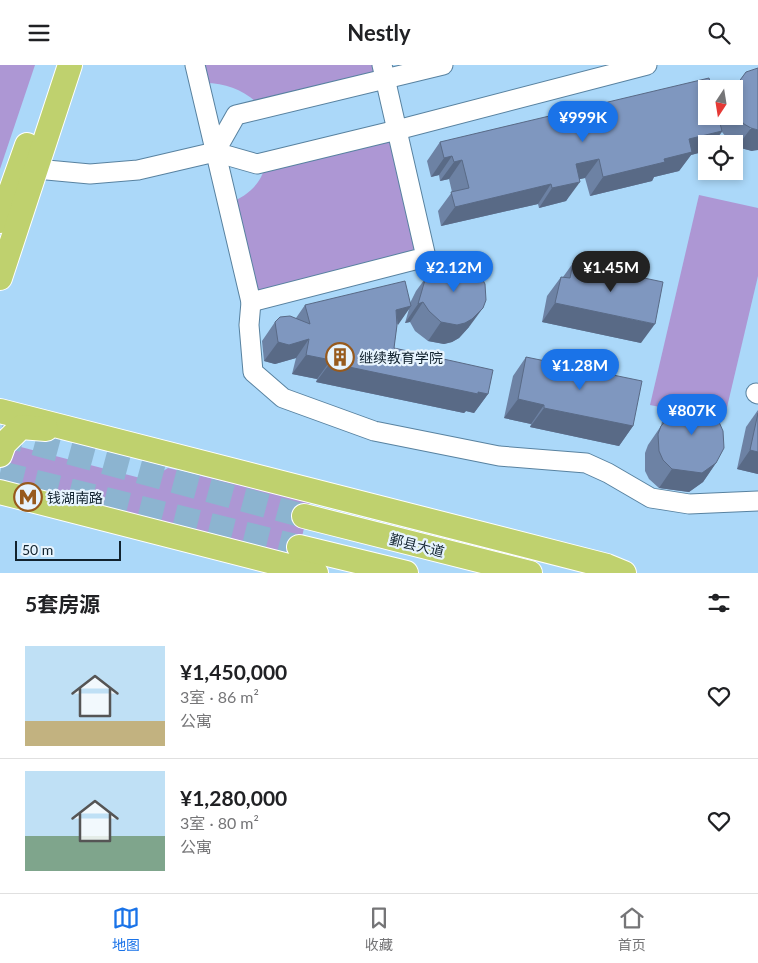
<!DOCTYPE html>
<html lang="zh">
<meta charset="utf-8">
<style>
body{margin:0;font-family:Lato,"Noto Sans SC",sans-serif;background:#f2f2f2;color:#202124;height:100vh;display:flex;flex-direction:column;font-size:19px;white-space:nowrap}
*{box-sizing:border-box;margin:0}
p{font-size:16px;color:#757577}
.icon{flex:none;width:28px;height:28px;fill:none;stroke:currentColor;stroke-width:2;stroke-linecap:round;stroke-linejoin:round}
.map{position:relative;height:508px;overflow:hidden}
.side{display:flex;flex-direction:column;background:#fff;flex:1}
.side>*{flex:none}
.needle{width:32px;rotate:192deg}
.fabs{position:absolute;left:698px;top:15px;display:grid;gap:10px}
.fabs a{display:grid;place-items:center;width:45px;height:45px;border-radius:0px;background:#fff;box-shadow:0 2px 8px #0003;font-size:25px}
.scale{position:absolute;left:15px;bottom:12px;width:106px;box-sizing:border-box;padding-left:5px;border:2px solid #11222e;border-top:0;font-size:14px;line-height:18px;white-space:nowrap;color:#11222e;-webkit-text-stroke:4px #e7f4fe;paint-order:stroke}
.price{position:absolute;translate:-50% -42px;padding:0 11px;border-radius:18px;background:#1a73e8;color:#fff;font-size:16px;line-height:32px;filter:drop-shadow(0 1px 2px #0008)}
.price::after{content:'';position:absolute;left:50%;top:30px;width:15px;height:11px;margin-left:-8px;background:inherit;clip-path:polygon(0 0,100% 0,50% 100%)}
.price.active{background:#222;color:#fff}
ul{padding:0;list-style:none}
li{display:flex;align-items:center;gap:15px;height:125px;padding:0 25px}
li+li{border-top:1px solid #e0e0e0}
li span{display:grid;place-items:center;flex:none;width:140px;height:100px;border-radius:0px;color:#555}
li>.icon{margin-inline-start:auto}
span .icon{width:60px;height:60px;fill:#fffc;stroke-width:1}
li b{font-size:21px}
h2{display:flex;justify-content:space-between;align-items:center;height:60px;padding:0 25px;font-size:21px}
header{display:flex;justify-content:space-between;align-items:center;height:65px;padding:0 25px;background:#fff;font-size:22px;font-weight:700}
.tab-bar{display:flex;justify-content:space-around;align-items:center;height:70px;border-top:1px solid #e0e0e0;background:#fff;font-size:14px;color:#757577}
.tab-bar a{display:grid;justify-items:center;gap:2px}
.tab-bar .active{color:#1a73e8}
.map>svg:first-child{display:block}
.green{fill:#ad97d4}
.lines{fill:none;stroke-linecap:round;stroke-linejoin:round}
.major-tunnel{stroke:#8cb4d0;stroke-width:24;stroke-dasharray:24 12;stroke-linecap:butt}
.minor-casing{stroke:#5882a0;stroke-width:21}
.major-casing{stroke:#fff;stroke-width:26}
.minor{stroke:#fff;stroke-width:19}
.major{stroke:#bfd16e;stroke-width:24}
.wall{fill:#6d82a4}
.shaded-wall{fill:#596a86}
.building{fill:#7f97bf;stroke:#596a86}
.labels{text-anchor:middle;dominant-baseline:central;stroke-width:4.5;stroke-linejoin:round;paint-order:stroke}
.poi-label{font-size:14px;fill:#11222e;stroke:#e7f4fe;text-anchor:start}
.street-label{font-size:14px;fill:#11222e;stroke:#e7f4fe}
</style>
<header><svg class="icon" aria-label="menu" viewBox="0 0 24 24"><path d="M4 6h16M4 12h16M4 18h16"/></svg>Nestly<svg class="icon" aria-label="search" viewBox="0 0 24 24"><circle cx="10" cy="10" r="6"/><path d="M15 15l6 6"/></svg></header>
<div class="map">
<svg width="758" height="508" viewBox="0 0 758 508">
<rect width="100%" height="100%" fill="#abd8f9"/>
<g class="green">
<path d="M0 0H35L0 104Z"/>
<path d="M197 0H380L383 11 262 42C244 25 226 17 201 18Z"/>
<path d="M388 73 394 76 418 183 414 192 253 228 230 138C246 131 261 120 265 101Z"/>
<path d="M699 130 758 143V211L724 355 650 340Z"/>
<path d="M17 381 148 415 168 403 310 437 296 498 94 445 79 433 24 420 10 402 12 388Z"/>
</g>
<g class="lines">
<g class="major-tunnel">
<path d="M0 369 304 451"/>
<path d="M0 408 299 482"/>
</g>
<defs>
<g id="minor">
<path d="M195 0 251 237 249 260 253 307 283 333 374 366 499 391 586 398 608 408 651 433 689 439 758 436"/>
<path d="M443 0 236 50 215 87 257 99 397 65 647 0"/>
<path d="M36 104 90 109 138 105 215 87"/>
<path d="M251 237 426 192 382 0"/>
<path d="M756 328 758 329"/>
</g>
<g id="major">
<path d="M0 156 27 80"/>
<path d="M0 213 70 0"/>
<path d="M0 346 607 501 624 508"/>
<path d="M0 390 4 379 21 362 46 364"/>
<path d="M0 427 316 508"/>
<path d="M304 451 530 508"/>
<path d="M299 482 406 508"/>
</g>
</defs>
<use href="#minor" class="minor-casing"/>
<use href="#major" class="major-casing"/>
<use href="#minor" class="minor"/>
<use href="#major" class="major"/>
</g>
<g class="wall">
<path d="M746 7 752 86 737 82 734 80V79L731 78 722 67 713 79H706V86L691 90 679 106 654 112 652 116 590 131 585 113 579 114 566 136 539 143 538 139 441 161 438 146 452 127 449 114 440 116 439 110 431 112 427 96 440 77 566 64 573 62 587 42 706 51H734V24Z"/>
<path d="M573 198 641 278 542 257 547 231 561 212H563Z"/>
<path d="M430 207 469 262 459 273 452 277 444 279 428 276 415 266 410 257 405 258 409 244 397 260 394 283 488 329 474 348 466 346 464 348 316 317 317 314 292 309 296 293 275 299 264 296 262 276 275 257 296 253 305 240 410 238 416 226Z"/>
<path d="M526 292 633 361 619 381 530 362 531 359 504 353 513 311Z"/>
<path d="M686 331 712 339 719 357 716 398 703 417 689 427 659 423 649 414 645 406V388L648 380 661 361 663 352 676 332 684 334Z"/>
<path d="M758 345V409L737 404 746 362Z"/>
</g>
<g class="shaded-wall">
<path d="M751 63 758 65V85L752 86 737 82Z"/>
<path d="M722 66 713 79H706V86L691 90 679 106 654 112 652 116 590 131 603 112 664 94 689 74Z"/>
<path d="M452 91 439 110 431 112 444 93Z"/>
<path d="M599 94 585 113 562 118 576 99Z"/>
<path d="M462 95 449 114 440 116 454 97Z"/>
<path d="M580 117 566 136 539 143 552 123Z"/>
<path d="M551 119 538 139 441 161 455 142Z"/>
<path d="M423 237 410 257 405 258 418 239Z"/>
<path d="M555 238 655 259 641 278 542 257Z"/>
<path d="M411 241 398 260 396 245Z"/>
<path d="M483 243 469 262 459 273 452 277 444 279 428 276 441 257Z"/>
<path d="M309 274 296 293 275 299 264 296 278 277Z"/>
<path d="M306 290 331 295 317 314 292 309Z"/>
<path d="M330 298 478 327 488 329 474 348 466 346 464 348 316 317Z"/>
<path d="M518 334 544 340 531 359 504 353Z"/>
<path d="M544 343 633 361 619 381 530 362Z"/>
<path d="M750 385 758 387V409L737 404Z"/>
<path d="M716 398 703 417 689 427 659 423 672 404Z"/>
</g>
<g class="building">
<path d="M758 3V65L751 63 744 59 734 47V28L735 22 746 7Z"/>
<path d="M709 13 712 24H706V51H718L722 66 689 74 692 87 664 94 665 97 603 112 599 94 576 99 580 117 552 123 551 119 455 142 451 127 469 123 462 95 454 97 452 91 444 93 440 77 562 48 566 64 591 58 587 42Z"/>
<path d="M454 196 471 200 478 206 485 219 486 235 483 243 472 254 465 258 457 260 441 257 429 246 423 237 418 239 425 215 430 207 437 201 445 197Z"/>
<path d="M573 198 663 217 655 259 555 238 561 212 570 213Z"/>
<path d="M405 216 411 241 396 245 397 260 394 283 493 305 488 329 478 327V329L330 298 331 295 306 290 309 274 289 280 278 277 275 257 280 252 290 251 310 259 305 240Z"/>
<path d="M526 292 642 316 633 361 544 343V340L518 334Z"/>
<path d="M686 331 712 337V339L722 342 719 357 723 366 724 383 716 398 702 408 672 404 663 395 659 386 658 369 661 361 673 348 676 332 686 334Z"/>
<path d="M758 348V387L750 385Z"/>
</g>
<defs>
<symbol id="building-ring" viewBox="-11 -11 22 22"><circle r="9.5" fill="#e7f4fe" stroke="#975a1d" stroke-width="1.5"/><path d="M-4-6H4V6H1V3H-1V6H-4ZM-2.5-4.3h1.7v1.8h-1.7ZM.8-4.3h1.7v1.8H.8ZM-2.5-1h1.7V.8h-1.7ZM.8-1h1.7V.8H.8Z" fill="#975a1d"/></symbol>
<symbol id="metro-ring" viewBox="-11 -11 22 22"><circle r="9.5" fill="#e7f4fe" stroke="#975a1d" stroke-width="1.5"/><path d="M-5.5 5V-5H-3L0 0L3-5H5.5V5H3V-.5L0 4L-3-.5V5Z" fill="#975a1d"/></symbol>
</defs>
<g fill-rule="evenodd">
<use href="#building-ring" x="324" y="276" width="32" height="32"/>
<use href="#metro-ring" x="12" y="416" width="32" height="32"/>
</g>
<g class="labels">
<g class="poi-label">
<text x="359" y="292">继续教育学院</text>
<text x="47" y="432">钱湖南路</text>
</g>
<g class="street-label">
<text transform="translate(417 480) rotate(14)">鄞县大道</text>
</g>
</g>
</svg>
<div class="fabs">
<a><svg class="needle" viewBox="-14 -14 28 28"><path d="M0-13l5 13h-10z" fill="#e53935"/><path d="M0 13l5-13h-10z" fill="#757577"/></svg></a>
<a><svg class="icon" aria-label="locate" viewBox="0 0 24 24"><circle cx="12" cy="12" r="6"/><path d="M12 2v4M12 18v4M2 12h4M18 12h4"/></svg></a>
</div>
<div class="scale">50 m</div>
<b class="price" style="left:583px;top:78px">¥999K</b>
<b class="price" style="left:454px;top:228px">¥2.12M</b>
<b class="price active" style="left:611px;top:228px">¥1.45M</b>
<b class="price" style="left:580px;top:326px">¥1.28M</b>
<b class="price" style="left:692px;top:371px">¥807K</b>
</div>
<section class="side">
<h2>5套房源<svg class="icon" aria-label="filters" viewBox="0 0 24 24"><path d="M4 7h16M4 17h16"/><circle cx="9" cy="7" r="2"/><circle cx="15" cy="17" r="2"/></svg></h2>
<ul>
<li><span style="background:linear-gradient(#bfe0f5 75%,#c2b280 0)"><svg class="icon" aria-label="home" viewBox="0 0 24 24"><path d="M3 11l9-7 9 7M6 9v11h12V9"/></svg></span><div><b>¥1,450,000</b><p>3室 · 86 m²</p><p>公寓</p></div><svg class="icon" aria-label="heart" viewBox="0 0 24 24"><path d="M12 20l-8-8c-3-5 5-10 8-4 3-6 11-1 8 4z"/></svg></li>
<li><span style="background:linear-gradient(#bfe0f5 65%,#7fa58c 0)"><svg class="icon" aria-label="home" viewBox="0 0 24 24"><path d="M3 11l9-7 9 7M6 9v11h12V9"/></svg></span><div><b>¥1,280,000</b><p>3室 · 80 m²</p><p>公寓</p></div><svg class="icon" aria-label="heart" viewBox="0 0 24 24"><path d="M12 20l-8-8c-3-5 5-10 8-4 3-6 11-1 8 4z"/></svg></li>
</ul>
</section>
<nav class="tab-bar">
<a class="active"><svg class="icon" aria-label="map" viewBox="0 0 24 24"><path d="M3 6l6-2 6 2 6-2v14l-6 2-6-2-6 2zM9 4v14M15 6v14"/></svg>地图</a>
<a><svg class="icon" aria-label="saved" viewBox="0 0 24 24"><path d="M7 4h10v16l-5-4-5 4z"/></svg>收藏</a>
<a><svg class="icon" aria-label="home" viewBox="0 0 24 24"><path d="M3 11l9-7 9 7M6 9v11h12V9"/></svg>首页</a>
</nav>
